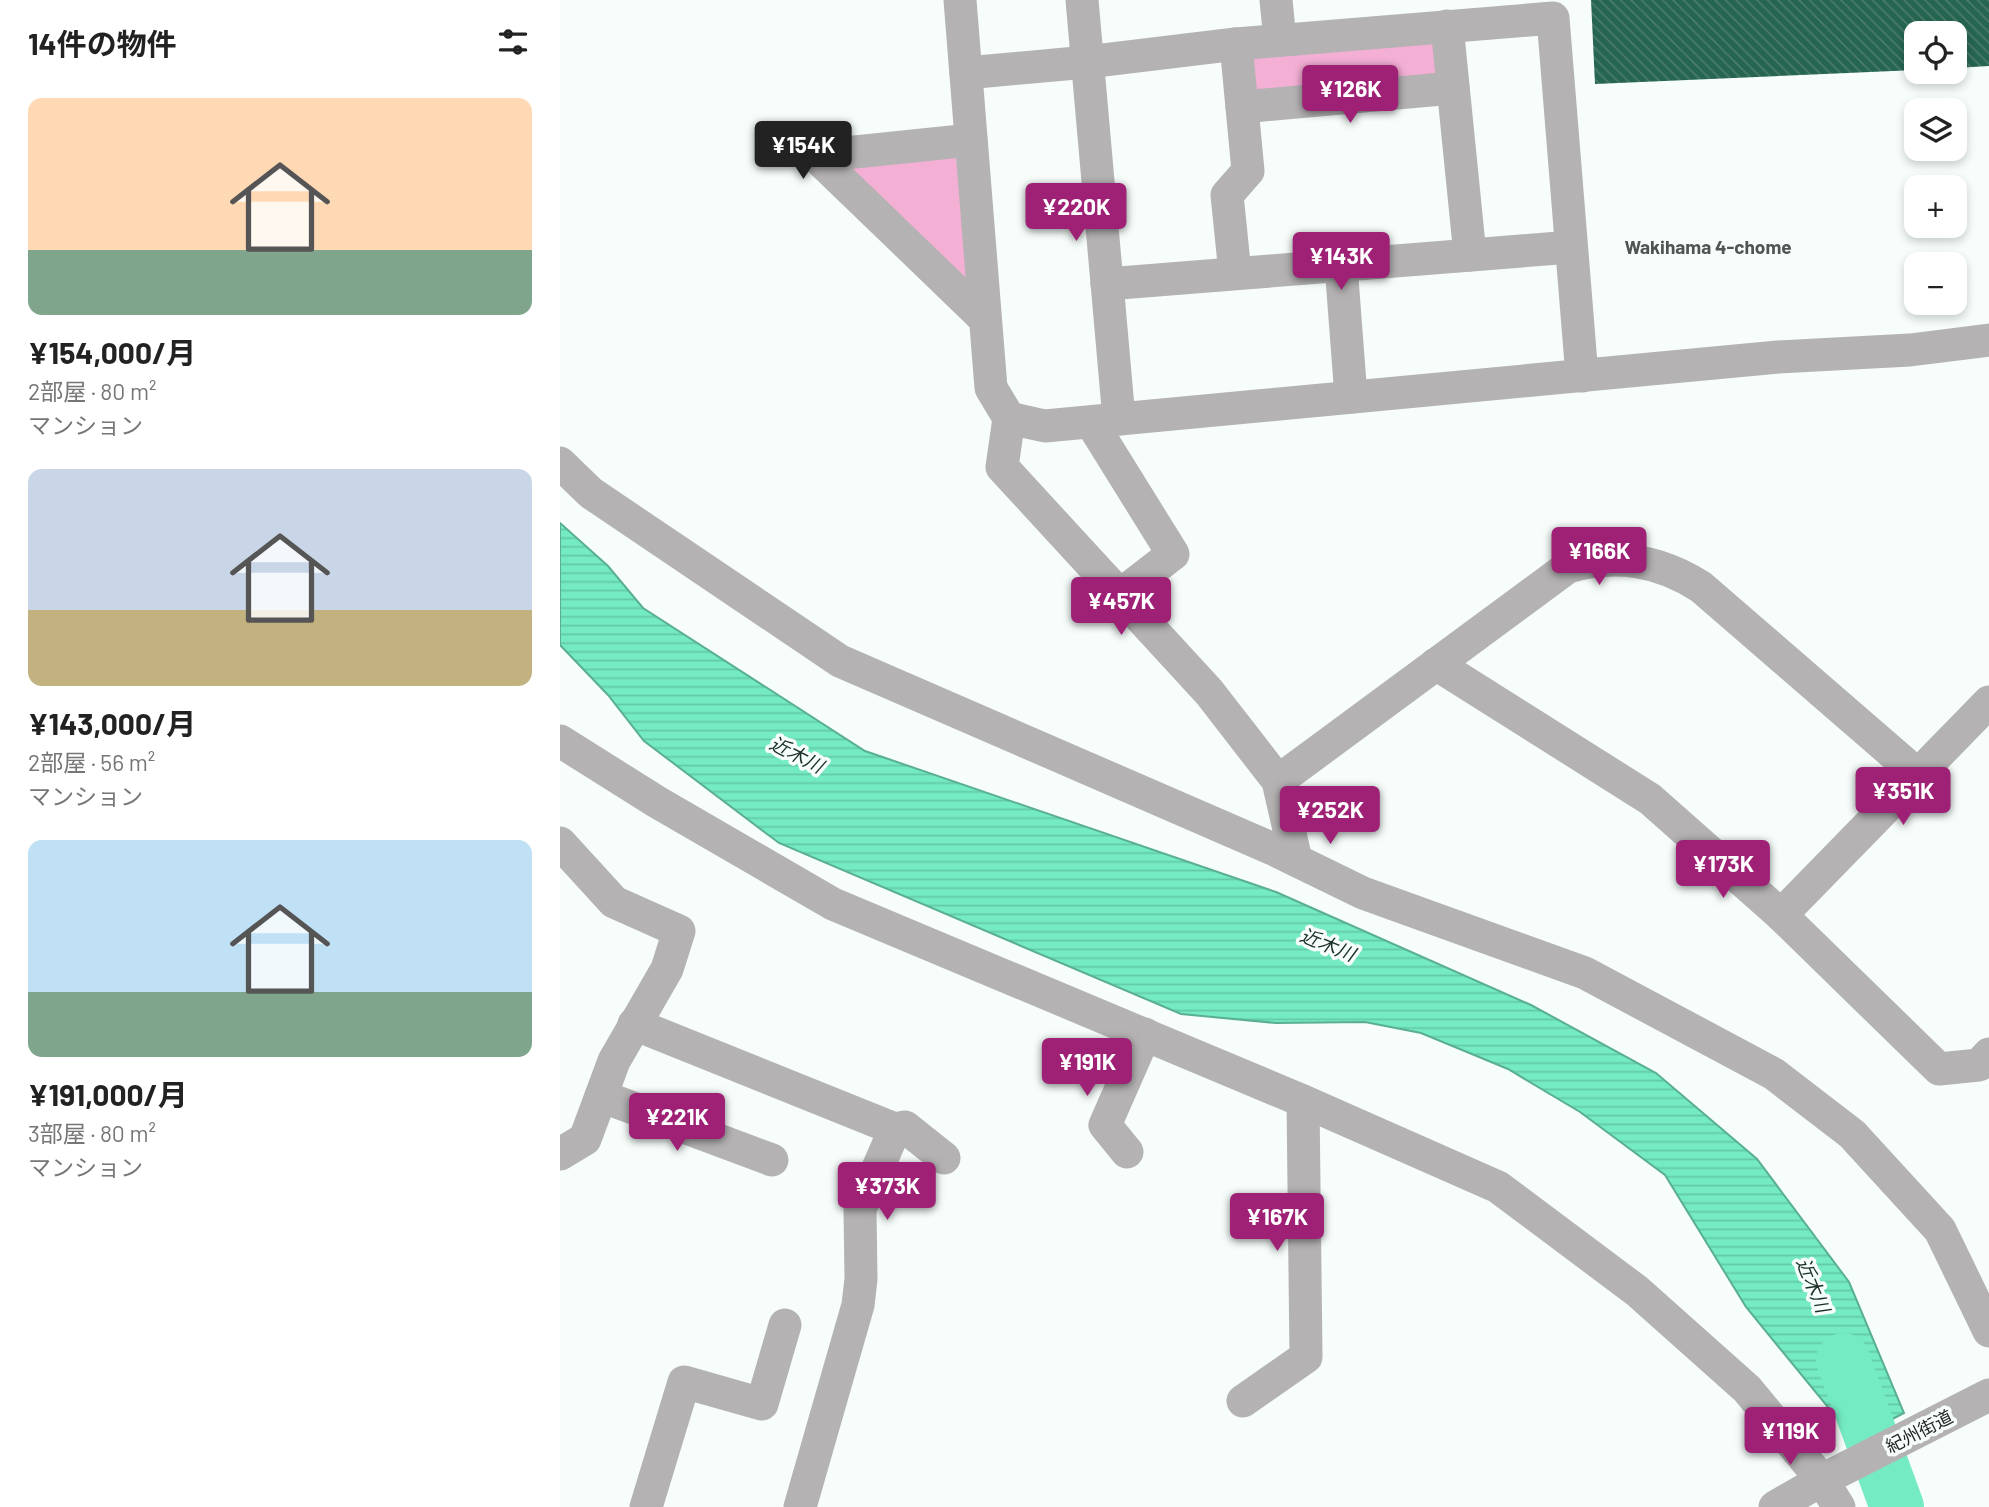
<!DOCTYPE html>
<html lang="ja">
<meta charset="utf-8">
<style>
body{margin:0;font-family:Barlow,"Noto Sans JP",sans-serif;background:#f6f6f6;color:#222;height:100vh;display:flex;flex-direction:column;font-size:26px;white-space:nowrap}
*{box-sizing:border-box;margin:0}
p{font-size:23px;color:#767676}
.icon{flex:none;width:38px;height:38px;fill:none;stroke:currentColor;stroke-width:2;stroke-linecap:round;stroke-linejoin:round}
.map{position:relative;flex:1;overflow:hidden}
.details{display:flex;flex-direction:column;background:#fff;width:560px}
.details>*{flex:none}
.buttons{position:absolute;left:1344px;top:21px;display:grid;gap:14px}
.buttons a{display:grid;place-items:center;width:63px;height:63px;border-radius:14px;background:#fff;box-shadow:0 4px 10px #0003;font-size:35px}
.price{position:absolute;translate:-50% -60px;padding:0 16px;border-radius:7px;background:#9f2175;color:#fff;font-size:23px;line-height:46px;filter:drop-shadow(0 2px 4px #0008)}
.price::after{content:'';position:absolute;left:50%;top:42px;width:21px;height:16px;margin-left:-10px;background:inherit;clip-path:polygon(0 0,100% 0,50% 100%)}
.price.current{background:#222;color:#fff}
ul{padding:0;list-style:none}
li{display:grid;align-content:center;gap:14px;height:371px;padding:0 28px}
li span{display:grid;place-items:center;height:217px;border-radius:14px;color:#555}
li>.icon{margin-inline-start:auto}
span .icon{width:126px;height:126px;fill:#fffc;stroke-width:1}
li b{font-size:30px}
h2{display:flex;justify-content:space-between;align-items:center;height:84px;padding:0 28px;font-size:30px}
main{display:flex;flex:1;min-height:0}
.map>svg:first-child{display:block}
.green{fill:#f4afd5}
.water{fill:url(#water-rules);stroke:#5aaf92;stroke-width:2}
.lines{fill:none;stroke-linecap:round;stroke-linejoin:round}
.river{stroke:#74ebc3;stroke-width:54}
.building{fill:url(#building-back-hatch)}
.minor{stroke:#b5b2b4;stroke-width:33}
.labels{text-anchor:middle;dominant-baseline:central;stroke-width:7;stroke-linejoin:round;paint-order:stroke}
.street-label{font-size:18px;fill:#1f2221;stroke:#f6fdfa}
.neighbourhood-label{font-size:19px;font-weight:bold;fill:#4f5552;stroke:#f6fdfa}
.water-label{font-size:19px;font-style:italic;fill:#1b3028;stroke:#f6fdfa}
</style>
<main>
<section class="details">
<h2>14件の物件<svg class="icon" aria-label="filters" viewBox="0 0 24 24"><path d="M4 7h16M4 17h16"/><circle cx="9" cy="7" r="2"/><circle cx="15" cy="17" r="2"/></svg></h2>
<ul>
<li><span style="background:linear-gradient(#ffd9b3 70%,#7fa58c 0)"><svg class="icon" aria-label="home" viewBox="0 0 24 24"><path d="M3 11l9-7 9 7M6 9v11h12V9"/></svg></span><div><b>¥154,000/月</b><p>2部屋 · 80 m²</p><p>マンション</p></div></li>
<li><span style="background:linear-gradient(#c9d6e8 65%,#c2b280 0)"><svg class="icon" aria-label="home" viewBox="0 0 24 24"><path d="M3 11l9-7 9 7M6 9v11h12V9"/></svg></span><div><b>¥143,000/月</b><p>2部屋 · 56 m²</p><p>マンション</p></div></li>
<li><span style="background:linear-gradient(#bfe0f5 70%,#7fa58c 0)"><svg class="icon" aria-label="home" viewBox="0 0 24 24"><path d="M3 11l9-7 9 7M6 9v11h12V9"/></svg></span><div><b>¥191,000/月</b><p>3部屋 · 80 m²</p><p>マンション</p></div></li>
</ul>
</section>
<div class="map">
<svg width="1429" height="1507" viewBox="0 0 1429 1507">
<defs>
<pattern id="water-rules" width="6" height="5" patternUnits="userSpaceOnUse" patternTransform="scale(1.75)"><rect width="6" height="5" fill="#74ebc3"/><path d="M0 2.5h6" fill="none" stroke="#64c9a7"/></pattern>
<pattern id="building-back-hatch" width="6" height="6" patternUnits="userSpaceOnUse" patternTransform="scale(1.75)"><rect width="6" height="6" fill="#256551"/><path d="M-1 5l2 2M0 0l6 6M5-1l2 2" fill="none" stroke="#4b7b6c"/></pattern>
</defs>
<rect width="100%" height="100%" fill="#f6fdfa"/>
<g class="green">
<path d="M879 35 881 84 688 100 684 51Z"/>
<path d="M395 147 412 295 275 162Z"/>
</g>
<path class="water" d="M0 523 48 566 83 608 305 751 716 892 971 1005 1096 1073 1197 1159 1289 1282 1344 1413 1294 1439 1186 1307 1105 1175 1020 1112 948 1069 861 1033 805 1022 716 1023 621 1014 219 843 84 741 48 695 0 645Z"/>
<g class="lines">
<path class="river" d="M1283 1360 1337 1507"/>
</g>
<path class="building" d="M1031 0H1429V66L1395 68V33H1356V70L1035 84Z"/>
<g class="lines">
<g class="minor">
<path d="M400 0 431 388 449 418 485 426 1218 357 1350 350 1429 340"/>
<path d="M522 0 559 419"/>
<path d="M716 0 720 40"/>
<path d="M887 26 910 255"/>
<path d="M406 73 527 62 676 44 993 18 1022 376"/>
<path d="M682 107 893 88"/>
<path d="M411 140 256 156 424 318"/>
<path d="M781 265 791 397"/>
<path d="M675 273 667 195 688 171 676 44"/>
<path d="M547 284 1011 247"/>
<path d="M449 418 442 467 649 692 718 781 736 860"/>
<path d="M531 422 613 554 560 595"/>
<path d="M0 463 31 493 280 661 713 849 803 893 1025 973 1214 1074 1292 1134 1380 1230 1429 1331"/>
<path d="M876 664 1090 799 1221 915 1379 1069 1419 1065 1429 1054"/>
<path d="M0 741 97 802 273 904 743 1101 938 1187 1077 1291 1187 1389 1262 1480 1279 1507"/>
<path d="M718 781 1008 567C1056 553 1099 560 1141 587L1357 774"/>
<path d="M0 843 54 902 119 931 107 969 54 1061 25 1139 0 1154"/>
<path d="M1221 915 1429 702"/>
<path d="M74 1024 335 1129"/>
<path d="M41 1096 212 1160"/>
<path d="M567 1152 545 1125 585 1034"/>
<path d="M683 1401 746 1357 743 1101"/>
<path d="M86 1507 124 1382 202 1404 225 1325"/>
<path d="M240 1507 298 1305 301 1279 300 1209 335 1129 345 1127 384 1158"/>
<path d="M1215 1507 1262 1480 1429 1395"/>
</g>
</g>
<g class="labels">
<g class="street-label">
<text transform="translate(1359 1431) rotate(-27)">紀州街道</text>
</g>
<g class="neighbourhood-label">
<text x="1148" y="246">Wakihama 4-chome</text>
</g>
<g class="water-label">
<text transform="translate(237 754) rotate(27)">近木川</text>
<text transform="translate(768 944) rotate(22)">近木川</text>
<text transform="translate(1254 1285) rotate(68)">近木川</text>
</g>
</g>
</svg>
<div class="buttons">
<a><svg class="icon" aria-label="locate" viewBox="0 0 24 24"><circle cx="12" cy="12" r="6"/><path d="M12 2v4M12 18v4M2 12h4M18 12h4"/></svg></a>
<a><svg class="icon" aria-label="layers" viewBox="0 0 24 24"><path d="M12 4l9 5-9 5-9-5zM3 14l9 5 9-5"/></svg></a>
<a>+</a>
<a>−</a>
</div>
<b class="price" style="left:790px;top:125px">¥126K</b>
<b class="price current" style="left:243px;top:181px">¥154K</b>
<b class="price" style="left:516px;top:243px">¥220K</b>
<b class="price" style="left:781px;top:292px">¥143K</b>
<b class="price" style="left:1039px;top:587px">¥166K</b>
<b class="price" style="left:561px;top:637px">¥457K</b>
<b class="price" style="left:1343px;top:827px">¥351K</b>
<b class="price" style="left:770px;top:846px">¥252K</b>
<b class="price" style="left:1163px;top:900px">¥173K</b>
<b class="price" style="left:527px;top:1098px">¥191K</b>
<b class="price" style="left:117px;top:1153px">¥221K</b>
<b class="price" style="left:327px;top:1222px">¥373K</b>
<b class="price" style="left:717px;top:1253px">¥167K</b>
<b class="price" style="left:1230px;top:1467px">¥119K</b>
</div>
</main>
